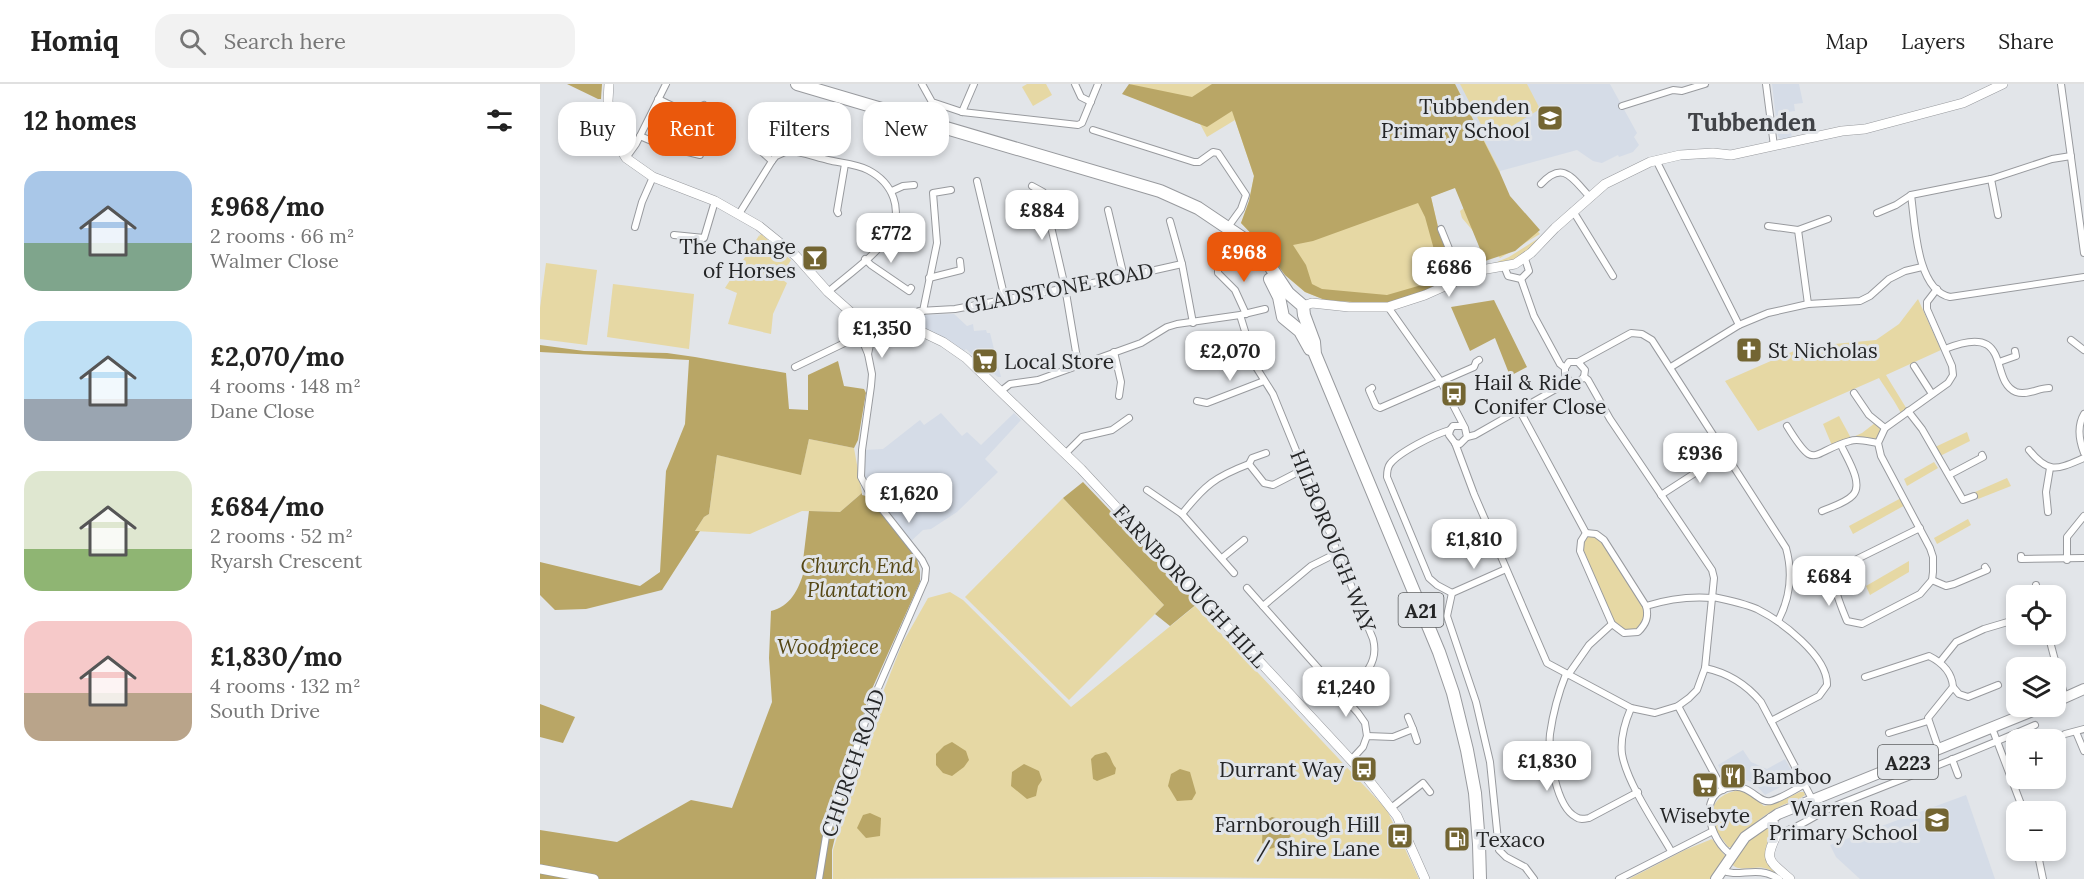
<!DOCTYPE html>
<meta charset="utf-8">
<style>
body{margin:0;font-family:Lora,serif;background:#f2f2f2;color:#222;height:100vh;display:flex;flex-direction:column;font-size:22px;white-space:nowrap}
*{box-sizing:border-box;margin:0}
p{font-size:20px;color:#767676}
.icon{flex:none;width:33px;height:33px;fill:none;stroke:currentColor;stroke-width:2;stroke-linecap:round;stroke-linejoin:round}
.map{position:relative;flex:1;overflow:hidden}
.panel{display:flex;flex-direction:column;background:#fff;width:540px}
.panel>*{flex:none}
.banner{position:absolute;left:18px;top:18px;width:570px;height:54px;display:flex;gap:12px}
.tools{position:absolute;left:1466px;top:501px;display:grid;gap:12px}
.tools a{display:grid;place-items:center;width:60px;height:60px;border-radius:12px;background:#fff;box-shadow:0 3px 9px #0003;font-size:30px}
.price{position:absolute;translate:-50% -51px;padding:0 14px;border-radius:12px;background:#fff;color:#222;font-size:20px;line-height:39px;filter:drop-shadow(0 2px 3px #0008)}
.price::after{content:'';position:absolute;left:50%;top:36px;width:18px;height:14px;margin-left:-9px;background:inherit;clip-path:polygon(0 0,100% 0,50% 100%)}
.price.active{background:#ea580c;color:#fff}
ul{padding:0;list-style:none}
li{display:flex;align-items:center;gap:18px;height:150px;padding:0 24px}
li span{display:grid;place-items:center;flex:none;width:168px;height:120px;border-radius:18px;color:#555}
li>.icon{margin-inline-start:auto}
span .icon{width:72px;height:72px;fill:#fffc;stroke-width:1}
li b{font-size:26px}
h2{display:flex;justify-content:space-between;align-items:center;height:72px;padding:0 24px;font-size:26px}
.tag{padding:0 21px;border-radius:18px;background:#fff;box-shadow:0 3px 9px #0003;font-size:21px;line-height:54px}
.tag.active{background:#ea580c;color:#fff}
header{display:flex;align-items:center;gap:36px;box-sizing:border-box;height:84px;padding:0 30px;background:#fff;border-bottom:2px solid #e0e0e0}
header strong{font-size:28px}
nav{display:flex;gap:33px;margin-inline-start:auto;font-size:21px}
.search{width:420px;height:54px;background:#f2f2f2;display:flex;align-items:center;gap:15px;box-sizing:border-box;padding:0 21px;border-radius:18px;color:#767676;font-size:22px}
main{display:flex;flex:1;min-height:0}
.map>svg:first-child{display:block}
.built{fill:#d5dce7}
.green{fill:#e6d8a4}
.forest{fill:#b9a666}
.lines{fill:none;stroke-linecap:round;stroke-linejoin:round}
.street-casing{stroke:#989a9e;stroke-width:8}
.secondary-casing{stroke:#989a9e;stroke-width:10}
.primary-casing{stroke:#989a9e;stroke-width:12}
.highway-casing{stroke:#989a9e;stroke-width:14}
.street{stroke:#fff;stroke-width:6}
.secondary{stroke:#fff;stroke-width:9}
.primary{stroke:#fff;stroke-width:10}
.highway{stroke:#fff;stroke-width:12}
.labels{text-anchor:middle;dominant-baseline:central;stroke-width:6;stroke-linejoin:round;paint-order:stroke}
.shield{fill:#e2e5e9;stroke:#5d5f60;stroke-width:1.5}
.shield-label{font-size:20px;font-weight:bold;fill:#242526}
.poi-label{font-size:21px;fill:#242526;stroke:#e2e5e9;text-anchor:end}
.street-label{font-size:21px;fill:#242526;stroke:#e2e5e9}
.park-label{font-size:21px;font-style:italic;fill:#554715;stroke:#e2e5e9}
.quarter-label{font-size:24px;font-weight:bold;fill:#414347;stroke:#e2e5e9}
</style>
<header>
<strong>Homiq</strong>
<div class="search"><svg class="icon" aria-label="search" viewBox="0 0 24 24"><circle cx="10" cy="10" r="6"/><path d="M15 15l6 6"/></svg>Search here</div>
<nav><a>Map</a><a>Layers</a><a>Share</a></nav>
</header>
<main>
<section class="panel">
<h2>12 homes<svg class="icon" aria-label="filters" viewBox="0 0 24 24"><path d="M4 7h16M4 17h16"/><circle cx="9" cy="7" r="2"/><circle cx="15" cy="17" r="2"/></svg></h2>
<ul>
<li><span style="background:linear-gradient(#a9c7e8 60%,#7fa58c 0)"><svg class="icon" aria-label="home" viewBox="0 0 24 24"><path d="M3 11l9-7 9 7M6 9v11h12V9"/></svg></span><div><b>£968/mo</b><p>2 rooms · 66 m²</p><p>Walmer Close</p></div></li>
<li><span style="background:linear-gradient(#bfe0f5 65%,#9aa5b1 0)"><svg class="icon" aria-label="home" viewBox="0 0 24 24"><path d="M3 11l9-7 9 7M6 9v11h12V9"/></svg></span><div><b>£2,070/mo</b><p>4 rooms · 148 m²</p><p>Dane Close</p></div></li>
<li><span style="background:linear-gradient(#dfe7d0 65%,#8fb573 0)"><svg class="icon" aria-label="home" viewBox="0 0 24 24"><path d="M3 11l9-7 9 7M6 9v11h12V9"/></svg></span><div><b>£684/mo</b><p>2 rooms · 52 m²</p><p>Ryarsh Crescent</p></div></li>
<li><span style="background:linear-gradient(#f6c9c9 60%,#b9a48a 0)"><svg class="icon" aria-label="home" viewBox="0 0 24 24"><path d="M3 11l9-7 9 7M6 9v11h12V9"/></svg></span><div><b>£1,830/mo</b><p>4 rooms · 132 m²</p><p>South Drive</p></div></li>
</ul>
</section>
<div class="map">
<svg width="1544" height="795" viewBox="0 0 1544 795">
<rect width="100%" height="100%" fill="#e2e5e9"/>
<g class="built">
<path d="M913 0H1070L1097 49 1094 53 1099 61 1093 68 1079 73 1078 71 1062 79 1053 77 1037 66 960 87Z"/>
<path d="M1232 0H1259L1263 19 1254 20 1255 27 1248 28 1252 55 1242 57 1238 52Z"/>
<path d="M414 230 427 242 433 240 434 247 446 246 447 249H450L461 293H458L448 285 426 265 424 267 377 240 380 231Z"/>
<path d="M401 329 422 352 427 348 441 361 474 329 481 336 445 375 458 388 417 428 391 445 383 446 370 458 330 406 323 388 324 366 343 365 380 336 384 341Z"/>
<path d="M1203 666 1211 678 1227 685 1245 675 1256 695 1225 711 1215 700 1202 694H1185L1178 681Z"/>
<path d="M1426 711 1455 795H1320L1296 773 1290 761Z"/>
</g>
<g class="green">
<path d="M487 0H506L512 11 493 22 482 3Z"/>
<path d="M590 0H915L960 87V89L950 93 1000 150 960 174 948 159 945 161 922 134 920 127 924 124 915 103 891 113 898 143 917 191 867 216 840 220 785 216 765 208 745 191 726 165 701 139 709 117 714 92 695 36 667 53 659 38 656 39Z"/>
<path d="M920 0H987L1000 25 949 56Z"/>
<path d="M220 150 219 153 221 150 251 176 240 194 247 199 233 230 231 250 188 240 197 209 185 204Z"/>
<path d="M999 154C993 175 963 179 945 183L969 173Z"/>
<path d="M6 179 57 186 47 261 0 255V224Z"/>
<path d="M73 200 154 210 149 265 67 253Z"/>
<path d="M1378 215 1401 266 1346 291 1368 327 1362 331C1355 317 1347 307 1339 294L1218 347 1185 297 1263 263 1336 256 1359 240Z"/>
<path d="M1299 332 1312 356 1293 364 1283 340Z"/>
<path d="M1335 339 1341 346 1335 356 1313 353 1322 349Z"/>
<path d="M1427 348 1430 357 1398 373 1393 364Z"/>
<path d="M269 355 314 364 322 409 300 428 262 427 210 450 155 447 164 433 169 430 177 371 261 390Z"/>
<path d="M1394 378 1398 384 1367 402 1364 395Z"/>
<path d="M1467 394 1471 402 1438 415 1435 408Z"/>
<path d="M1363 413 1367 420 1313 450 1309 442Z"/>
<path d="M523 414 624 521 529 616 425 513Z"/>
<path d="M1428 435 1431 441 1397 460 1394 454Z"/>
<path d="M1048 453H1055L1062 458 1104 523V535L1096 545 1085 546 1074 539 1043 466 1044 458Z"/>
<path d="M1369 477V488L1330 511 1326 502Z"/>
<path d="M410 508 423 516 531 623 655 522 847 726 879 795 608 793 293 795V766L338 621 362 560 388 514Z"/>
<path d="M1200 706 1209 710 1224 722 1237 719 1260 708H1264L1265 711C1258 717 1248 718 1239 723 1220 733 1205 746 1192 763H1188C1183 755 1175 747 1173 738 1168 718 1184 708 1200 706Z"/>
<path d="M1229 740C1237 752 1225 755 1226 767 1227 775 1234 783 1238 790 1233 788 1229 785 1224 784 1212 782 1198 789 1191 779L1209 753Z"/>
<path d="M1172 755 1186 773 1173 795H1089L1145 766Z"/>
</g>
<g class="forest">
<path d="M27 0H62L61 15H58Z"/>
<path d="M589 0 652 13 672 0H915L960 89 970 112 1000 146 975 167 945 177 915 104 891 113 898 143 916 185 898 180 885 133 878 119 773 157 753 161 766 181 772 200 782 205 847 211 916 191 867 216 840 220 785 216 765 208 745 191 726 165 701 139 709 117 714 92 692 27 667 43 582 10Z"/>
<path d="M954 216 987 283 970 292 955 254 930 267 911 223Z"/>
<path d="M0 261 44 267 127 269 155 273 246 289 249 325 268 326V291L298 277 304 302 324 305 326 309 318 356 314 364 269 355 261 391 177 371 169 430 164 433 155 447H160L122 506 46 525 15 526 0 511V478L100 502 120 488 126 387 145 340 149 276 0 268Z"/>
<path d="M543 398 658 519 630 542 615 530 624 521 523 414Z"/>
<path d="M322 409V411L330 413 377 475 380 488V498L327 616 292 766V795H0V746L77 758 151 716 192 724 232 618 229 574 231 527C250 523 259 505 264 487L262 485 269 427 300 428Z"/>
<path d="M0 620 35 633 23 659 0 653Z"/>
<path d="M412 658 426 667 429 676 424 683 412 692 403 689 396 681V670L404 662Z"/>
<path d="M566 668C572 673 571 679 576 684L575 690 557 697 553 695 551 675 555 671Z"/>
<path d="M484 680 499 687 502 696 498 702 496 712 487 715 471 702 472 688Z"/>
<path d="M640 685 650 688 656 709 652 716 637 717 628 702 631 690Z"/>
<path d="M330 729 341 734 340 752 326 754 317 744 323 731Z"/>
<path d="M732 733 746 737 751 754 746 759 730 765 722 759 723 738Z"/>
</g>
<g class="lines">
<defs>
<g id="street">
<path d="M382 0 392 18 422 28 538 41 542 39 558 0"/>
<path d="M535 0 541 13 551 18"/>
<path d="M1226 0 1234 62"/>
<path d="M1521 0 1544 169"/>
<path d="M118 15C136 23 146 32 164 21"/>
<path d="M1082 22 1133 6 1142 7 1165 0"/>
<path d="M422 28 434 0"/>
<path d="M553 46 654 78H659L673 68 678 69 706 111 701 125 688 143"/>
<path d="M100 52 123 62 160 71 162 64"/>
<path d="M86 74 96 60 126 0"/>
<path d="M1116 76 1199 241"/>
<path d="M232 77 221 67 220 60 237 33"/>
<path d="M1451 95 1458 131"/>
<path d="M437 97 465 215"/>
<path d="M1001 100C1023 76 1032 94 1049 112"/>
<path d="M492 102 503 108 525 203 538 280"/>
<path d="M352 107 363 102 374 101"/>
<path d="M1371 111C1375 138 1376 206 1410 213L1544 193"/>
<path d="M568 126 584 193"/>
<path d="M1033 127 1073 192"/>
<path d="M298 129 297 127 305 80"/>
<path d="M1337 129 1356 121 1371 111 1451 95 1512 75 1531 72"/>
<path d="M199 130 232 77 236 72 247 67C260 67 275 73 288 76 300 79 317 80 328 86 353 99 364 126 349 151 340 168 304 194 288 208"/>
<path d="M630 137 642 180 653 239"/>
<path d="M1228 142 1258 146 1288 135"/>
<path d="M95 143 102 118 113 93"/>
<path d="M901 145 921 194"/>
<path d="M1258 146 1268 220"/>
<path d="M134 151 164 154 175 117"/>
<path d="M325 175 331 181 369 207 371 204"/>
<path d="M678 176V189L695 206 706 230"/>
<path d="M964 182 968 192 981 195"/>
<path d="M389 194 421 186 420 177"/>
<path d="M981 195 994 232 1020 280 1025 284"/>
<path d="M981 195 989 187 985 175"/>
<path d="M848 223 901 298 925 344 927 353 920 360 915 359"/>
<path d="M383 227 397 159 393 109 411 106"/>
<path d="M700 231 716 283 733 310 833 555C840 582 820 595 802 611"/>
<path d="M315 232V238L328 270"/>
<path d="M370 244 379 227 415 225 584 193 642 180"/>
<path d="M1531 256 1544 266"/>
<path d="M1405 265C1474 237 1448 297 1476 308 1487 312 1498 304 1509 304"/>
<path d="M574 268 581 298 579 312"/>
<path d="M1038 278 1091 249 1102 250 1112 256 1246 464C1253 489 1250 514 1238 537"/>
<path d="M1459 278 1476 272 1475 267"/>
<path d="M1374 282 1392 310"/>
<path d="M255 283 321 251 332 253"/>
<path d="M1131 283 1199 241 1228 229 1268 220 1320 217 1330 212 1349 195 1365 187 1382 183"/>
<path d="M1025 284 1029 278H1038L1045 286 1044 293"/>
<path d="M1025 284V292L1030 297 1038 298 1044 293"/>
<path d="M832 304 829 306 836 322 840 324 934 283 936 278 939 276"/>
<path d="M461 307 470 300 498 296 601 259 627 243 637 240 700 231 725 225"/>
<path d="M1314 309 1329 331 1345 344"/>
<path d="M657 317 667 319 724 297"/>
<path d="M980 327 1046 449"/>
<path d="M1368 327 1382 345 1423 416 1434 412"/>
<path d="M1544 330C1537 342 1539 356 1544 369"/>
<path d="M922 342H913L910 346 909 351 915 359 934 410 1007 579 1091 624 1115 629 1138 622 1149 614 1157 606 1165 584 1174 494 1172 486 1070 335 1048 296 1044 293"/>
<path d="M1247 342C1276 389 1270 368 1310 357 1318 354 1330 358 1338 359"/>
<path d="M910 346C895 350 859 368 850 380 847 384 847 388 847 393L889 494 897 501 912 509"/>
<path d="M927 353 935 351 1030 297"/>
<path d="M1489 366C1509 391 1518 385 1544 374"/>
<path d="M525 370 542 353 572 346 589 334"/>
<path d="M709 380 712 374 726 369"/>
<path d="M1409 391 1443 373 1442 371"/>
<path d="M607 406 642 430 694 489"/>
<path d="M1121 411 1186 369"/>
<path d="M1282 427C1291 423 1306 419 1313 411 1324 399 1306 373 1301 361"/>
<path d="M1508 428 1506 408 1510 384"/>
<path d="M642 430C665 401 675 393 709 380L724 399 733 401 764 385"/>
<path d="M1380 444 1305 481C1300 484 1295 487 1294 492 1292 502 1303 527 1307 537L1322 540 1380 510 1392 496 1393 488V473L1390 464 1341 372 1338 359 1345 344 1408 299 1413 291 1412 282 1387 225V218L1397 205"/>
<path d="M1046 449 1056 450 1064 456 1106 522C1109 533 1106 540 1098 548L1084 549 1072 540 1040 467 1041 457Z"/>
<path d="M1481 472V475L1544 474"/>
<path d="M682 474 704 456"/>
<path d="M1527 476V453L1544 432"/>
<path d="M1392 496 1406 502 1414 500 1447 486 1445 483"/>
<path d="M1496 501 1498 512"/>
<path d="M707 504 818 629 825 639 827 652"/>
<path d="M912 509 907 532 936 618 950 678 959 766 966 773 985 783 994 795"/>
<path d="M912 509 966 485"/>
<path d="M1173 513C1188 516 1203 519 1217 525 1241 537 1288 572 1287 601L1279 612 1231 637"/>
<path d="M723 522 771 482 799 468"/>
<path d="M1106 522C1128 515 1149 512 1173 514"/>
<path d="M1508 550 1525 614"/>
<path d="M1400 578 1416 558 1444 545 1471 537"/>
<path d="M1165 584C1189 589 1206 600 1221 618L1272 715"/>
<path d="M1026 590C1018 610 1013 629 1010 650 1008 670 1016 723 1036 733 1040 736 1044 735 1049 734L1098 708"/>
<path d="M1028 591 1049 561 1072 540"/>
<path d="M1325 593 1389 572C1401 578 1412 588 1413 603L1388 634 1399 666"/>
<path d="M1413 603 1419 610 1428 613 1458 601"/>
<path d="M1138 622 1183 706"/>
<path d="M1091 624C1085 638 1080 654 1082 670 1087 699 1116 741 1131 767"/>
<path d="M1452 644 1484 728"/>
<path d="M873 645 877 657"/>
<path d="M1536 648 1544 667"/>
<path d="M1349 649 1388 637"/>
<path d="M1525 650 1544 645"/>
<path d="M1412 675 1418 691"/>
<path d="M811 676 823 663 827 652 853 653 873 645 868 633"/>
<path d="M851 724 883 699 890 708"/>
<path d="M1238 748C1252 749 1281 727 1295 722 1362 695 1429 670 1495 641"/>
<path d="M1497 766 1503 795"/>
<path d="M1192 771C1169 757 1155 706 1193 703 1211 701 1219 720 1231 717 1242 714 1254 706 1265 700"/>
<path d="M1182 786C1199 795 1216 780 1239 795"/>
<path d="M279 795 286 752 332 618 385 496 386 484 382 476 330 410 321 393 322 366 331 302 332 290 328 270 335 238"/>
<path d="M1079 795 1173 747"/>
</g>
<g id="secondary">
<path d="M69 0 68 17 72 46 75 56 86 74 113 93 175 117 219 142 256 172 288 208 315 232 329 236 361 242 380 247 403 258 426 274 541 385 824 690 857 732 885 795"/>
<path d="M763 222 772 219 809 223H848L885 211 941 186 975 180 991 169 1015 144 1065 100 1110 78 1140 71 1173 69 1191 71 1302 47 1325 45 1423 19 1463 0"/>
<path d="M1231 734 1238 748C1224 776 1227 775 1250 795"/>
<path d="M0 785 54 795"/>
</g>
<g id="primary">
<path d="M1515 618 1544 605"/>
<path d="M1176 795 1205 753 1238 730 1505 622"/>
</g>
<g id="highway">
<path d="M257 0 620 107 658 124 710 159 728 179 748 209 763 222 764 231 774 258 775 270 899 568 913 609 927 666 935 709 939 760 940 795"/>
<path d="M730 195 739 213 743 233 760 247 770 265"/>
</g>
</defs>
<use href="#street" class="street-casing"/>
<use href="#secondary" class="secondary-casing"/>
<use href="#primary" class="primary-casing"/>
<use href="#highway" class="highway-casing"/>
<use href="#street" class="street"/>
<use href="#secondary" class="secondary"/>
<use href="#primary" class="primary"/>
<use href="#highway" class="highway"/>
</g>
<defs>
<symbol id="school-square" viewBox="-11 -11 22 22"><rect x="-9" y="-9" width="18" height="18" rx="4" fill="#736532" stroke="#e2e5e9"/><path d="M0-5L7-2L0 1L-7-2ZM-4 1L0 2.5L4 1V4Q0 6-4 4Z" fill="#fff"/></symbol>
<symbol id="bar-square" viewBox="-11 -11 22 22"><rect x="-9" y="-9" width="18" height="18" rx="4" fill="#736532" stroke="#e2e5e9"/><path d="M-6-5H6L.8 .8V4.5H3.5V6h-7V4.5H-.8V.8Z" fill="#fff"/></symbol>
<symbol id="church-square" viewBox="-11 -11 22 22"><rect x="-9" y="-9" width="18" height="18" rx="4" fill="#736532" stroke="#e2e5e9"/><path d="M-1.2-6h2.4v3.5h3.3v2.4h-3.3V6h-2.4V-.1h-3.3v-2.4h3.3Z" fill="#fff"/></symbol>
<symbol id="supermarket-square" viewBox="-11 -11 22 22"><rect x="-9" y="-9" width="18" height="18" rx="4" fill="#736532" stroke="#e2e5e9"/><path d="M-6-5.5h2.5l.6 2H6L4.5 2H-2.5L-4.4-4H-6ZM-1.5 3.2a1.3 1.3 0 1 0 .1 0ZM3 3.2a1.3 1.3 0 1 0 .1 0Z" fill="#fff"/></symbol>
<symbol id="bus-square" viewBox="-11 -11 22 22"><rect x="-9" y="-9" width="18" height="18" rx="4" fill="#736532" stroke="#e2e5e9"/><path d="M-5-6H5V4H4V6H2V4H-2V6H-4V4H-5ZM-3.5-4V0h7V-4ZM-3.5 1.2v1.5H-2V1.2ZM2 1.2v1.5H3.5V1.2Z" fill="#fff"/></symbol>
<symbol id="restaurant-square" viewBox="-11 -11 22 22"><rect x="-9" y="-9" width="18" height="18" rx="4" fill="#736532" stroke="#e2e5e9"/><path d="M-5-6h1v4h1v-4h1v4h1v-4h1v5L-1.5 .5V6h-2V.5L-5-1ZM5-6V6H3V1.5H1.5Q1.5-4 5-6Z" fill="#fff"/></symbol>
<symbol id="fuel-square" viewBox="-11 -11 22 22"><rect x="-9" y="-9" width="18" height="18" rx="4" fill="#736532" stroke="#e2e5e9"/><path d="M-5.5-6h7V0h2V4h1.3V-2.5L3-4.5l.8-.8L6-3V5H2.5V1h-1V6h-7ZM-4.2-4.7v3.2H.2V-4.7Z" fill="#fff"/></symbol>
</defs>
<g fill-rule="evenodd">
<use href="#school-square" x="995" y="19" width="30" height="30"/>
<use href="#bar-square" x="260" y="159" width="30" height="30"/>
<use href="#church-square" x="1194" y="251" width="30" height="30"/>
<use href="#supermarket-square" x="430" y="262" width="30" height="30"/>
<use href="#bus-square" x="899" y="295" width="30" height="30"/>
<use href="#bus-square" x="809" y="670" width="30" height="30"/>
<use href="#restaurant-square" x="1178" y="677" width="30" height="30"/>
<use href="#supermarket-square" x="1150" y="686" width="30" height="30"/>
<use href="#school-square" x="1382" y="721" width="30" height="30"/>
<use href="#bus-square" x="845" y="737" width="30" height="30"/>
<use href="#fuel-square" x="902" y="740" width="30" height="30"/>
</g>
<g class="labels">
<g class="shield">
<rect x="858.5" y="509" width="45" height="34" rx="4.5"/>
<rect x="1338" y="661" width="60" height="34" rx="4.5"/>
</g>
<g class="shield-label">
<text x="881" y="526">A21</text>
<text x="1368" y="678">A223</text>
</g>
<g class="poi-label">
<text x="990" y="22">Tubbenden<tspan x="990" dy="24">Primary School</tspan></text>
<text x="256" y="162">The Change<tspan x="256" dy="24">of Horses</tspan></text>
<text x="1228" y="266" text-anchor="start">St Nicholas</text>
<text x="464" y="277" text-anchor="start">Local Store</text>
<text x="934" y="298" text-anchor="start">Hail &amp; Ride<tspan x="934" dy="24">Conifer Close</tspan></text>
<text x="804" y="685">Durrant Way</text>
<text x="1212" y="692" text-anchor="start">Bamboo</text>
<text x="1378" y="724">Warren Road<tspan x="1378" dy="24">Primary School</tspan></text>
<text x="1165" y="731" text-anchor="middle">Wisebyte</text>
<text x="840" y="740">Farnborough Hill<tspan x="840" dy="24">/ Shire Lane</tspan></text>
<text x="936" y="755" text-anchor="start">Texaco</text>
</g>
<g class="street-label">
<text transform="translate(519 204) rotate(-11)">GLADSTONE ROAD</text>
<text transform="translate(793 457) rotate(68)">HILBOROUGH WAY</text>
<text transform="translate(650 502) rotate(47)">FARNBOROUGH HILL</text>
<text transform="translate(313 679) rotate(-71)">CHURCH ROAD</text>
</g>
<g class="park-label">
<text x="317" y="481">Church End<tspan x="317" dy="24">Plantation</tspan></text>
<text x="288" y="562">Woodpiece</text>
</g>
<g class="quarter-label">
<text x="1212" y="38">Tubbenden</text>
</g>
</g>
</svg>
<div class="tools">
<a><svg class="icon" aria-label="locate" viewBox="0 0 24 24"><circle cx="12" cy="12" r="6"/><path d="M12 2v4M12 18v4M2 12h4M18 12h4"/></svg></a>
<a><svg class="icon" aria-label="layers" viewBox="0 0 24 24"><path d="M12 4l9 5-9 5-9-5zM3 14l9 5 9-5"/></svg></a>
<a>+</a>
<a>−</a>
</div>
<b class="price" style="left:502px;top:157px">£884</b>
<b class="price" style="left:351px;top:180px">£772</b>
<b class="price active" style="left:704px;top:199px">£968</b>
<b class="price" style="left:909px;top:214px">£686</b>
<b class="price" style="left:342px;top:275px">£1,350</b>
<b class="price" style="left:690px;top:298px">£2,070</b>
<b class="price" style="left:1160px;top:400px">£936</b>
<b class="price" style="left:369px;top:440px">£1,620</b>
<b class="price" style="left:934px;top:486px">£1,810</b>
<b class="price" style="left:1289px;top:523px">£684</b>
<b class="price" style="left:806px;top:634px">£1,240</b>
<b class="price" style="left:1007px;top:708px">£1,830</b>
<div class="banner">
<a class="tag">Buy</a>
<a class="tag active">Rent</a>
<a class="tag">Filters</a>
<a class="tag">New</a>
</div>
</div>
</main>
